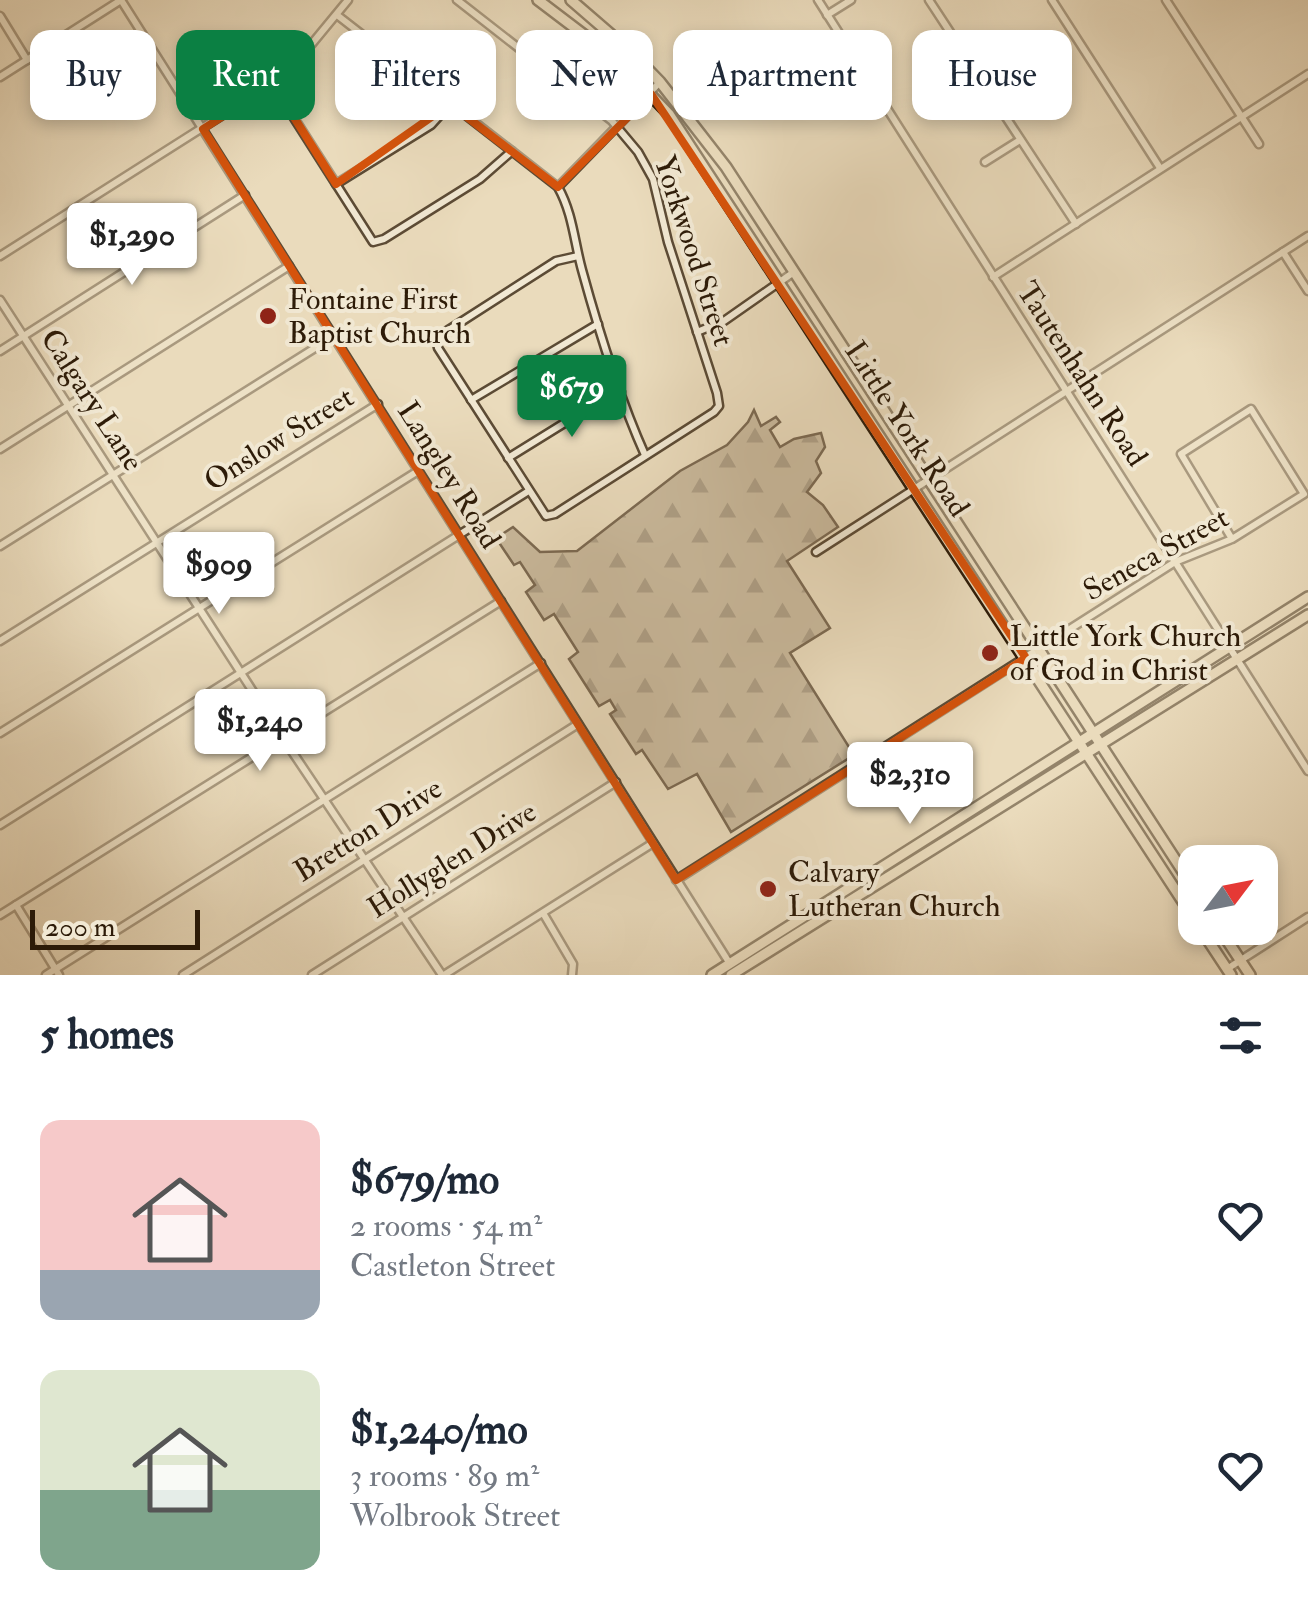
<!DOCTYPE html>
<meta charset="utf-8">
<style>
body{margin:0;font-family:"IM FELL Double Pica",serif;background:#f6f6f7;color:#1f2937;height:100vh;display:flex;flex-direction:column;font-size:38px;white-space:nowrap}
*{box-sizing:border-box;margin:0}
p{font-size:32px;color:#747a83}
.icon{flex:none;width:55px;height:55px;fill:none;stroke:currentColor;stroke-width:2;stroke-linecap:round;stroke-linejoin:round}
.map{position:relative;height:975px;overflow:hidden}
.panel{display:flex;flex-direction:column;background:#fff;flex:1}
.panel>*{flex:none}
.top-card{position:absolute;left:30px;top:30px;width:1250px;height:90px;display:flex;gap:20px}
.needle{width:65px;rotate:58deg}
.tools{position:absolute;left:1178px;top:845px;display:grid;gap:20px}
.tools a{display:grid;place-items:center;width:100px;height:100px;border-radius:20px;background:#fff;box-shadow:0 5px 15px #0003;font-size:50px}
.scale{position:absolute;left:30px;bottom:25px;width:170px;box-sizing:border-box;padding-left:10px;border:5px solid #2d1b08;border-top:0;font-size:28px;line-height:35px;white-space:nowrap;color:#2d1b08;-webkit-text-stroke:8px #f1e8d3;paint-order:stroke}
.price{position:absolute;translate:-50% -85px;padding:0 22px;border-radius:10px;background:#fff;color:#222;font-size:32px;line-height:65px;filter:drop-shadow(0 2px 5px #0008)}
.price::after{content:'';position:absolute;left:50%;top:60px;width:30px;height:22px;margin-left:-15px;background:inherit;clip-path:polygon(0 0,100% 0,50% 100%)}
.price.current{background:#0b8043;color:#fff}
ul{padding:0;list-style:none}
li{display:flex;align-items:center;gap:30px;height:250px;padding:0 40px}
li span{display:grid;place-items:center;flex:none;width:280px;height:200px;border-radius:20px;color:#555}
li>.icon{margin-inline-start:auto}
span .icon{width:120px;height:120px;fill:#fffc;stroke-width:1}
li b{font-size:42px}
h2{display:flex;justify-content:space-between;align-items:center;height:120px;padding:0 40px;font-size:42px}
.tag{padding:0 35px;border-radius:20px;background:#fff;box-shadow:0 5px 15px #0003;font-size:35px;line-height:90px}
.tag.current{background:#0b8043;color:#fff}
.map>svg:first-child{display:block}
.forest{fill:url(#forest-firs);stroke:#7c6a52;stroke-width:2.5}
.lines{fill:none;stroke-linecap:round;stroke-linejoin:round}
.minor-casing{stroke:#5c4b35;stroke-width:11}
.major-casing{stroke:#2d1b08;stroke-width:14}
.minor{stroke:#f1e8d3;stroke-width:6}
.major{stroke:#eadbbc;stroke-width:9}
.marked{fill:none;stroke:#d5530c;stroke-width:8;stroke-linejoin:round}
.poi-dot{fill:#8f2418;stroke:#f1e8d3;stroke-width:4}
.labels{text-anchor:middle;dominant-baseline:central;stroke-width:8;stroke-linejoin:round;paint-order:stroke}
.street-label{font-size:30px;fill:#2d1b08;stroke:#f1e8d3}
.poi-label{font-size:30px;fill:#2d1b08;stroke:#f1e8d3;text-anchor:start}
</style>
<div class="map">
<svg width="1308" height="975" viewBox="0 0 1308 975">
<defs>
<pattern id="forest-firs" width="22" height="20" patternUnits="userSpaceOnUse" patternTransform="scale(2.5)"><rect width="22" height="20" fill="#caba9d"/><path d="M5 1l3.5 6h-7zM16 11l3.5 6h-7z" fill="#ae9f86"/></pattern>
</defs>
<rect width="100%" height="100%" fill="#eadbbc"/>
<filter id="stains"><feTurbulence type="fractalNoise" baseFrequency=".002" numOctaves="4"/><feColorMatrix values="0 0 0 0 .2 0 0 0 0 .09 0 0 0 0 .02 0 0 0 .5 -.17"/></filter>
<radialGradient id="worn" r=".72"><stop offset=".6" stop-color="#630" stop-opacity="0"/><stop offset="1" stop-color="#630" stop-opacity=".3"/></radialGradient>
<path class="forest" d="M754 410 761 426 776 417 780 422 770 430 780 447 794 439 821 433 825 447 816 461 821 473 807 492 823 505 838 527 787 561 830 628 790 653 854 755 731 832 697 774 668 789 642 750 636 754 610 714 616 710 610 700 599 706 569 659 578 652 554 614 544 620 526 592 535 585 520 562 514 565 496 538 513 527 540 552 577 551 680 471 727 445 748 422Z"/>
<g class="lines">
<defs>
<g id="minor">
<path d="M457 0 612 121 638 152 653 179 668 242 717 393 719 406 714 412 555 514 546 516 438 348 436 338 556 261 578 256"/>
<path d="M818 0 1308 771"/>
<path d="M929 0 1076 224"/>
<path d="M1052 0 1160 168"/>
<path d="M1166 0 1259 144"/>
<path d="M337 15 558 187C573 214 574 241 582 270 599 332 619 397 645 455"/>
<path d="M827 15 851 0"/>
<path d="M0 16 27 60"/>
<path d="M925 73 961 49"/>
<path d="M0 77 121 0 730 964"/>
<path d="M273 85 373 242 384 239 480 179 512 151"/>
<path d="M369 95 397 61"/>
<path d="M985 162 1020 140"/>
<path d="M336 184 431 125 450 104"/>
<path d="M558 187 660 82"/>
<path d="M1283 252 1308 291"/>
<path d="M0 256 287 74 348 0"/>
<path d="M993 277 1308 74"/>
<path d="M0 300 283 738 442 975"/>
<path d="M697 332 724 321 794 272"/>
<path d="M0 351 245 195"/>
<path d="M471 400 598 324"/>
<path d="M0 449 289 266"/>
<path d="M508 458 600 401 621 392"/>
<path d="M0 546 334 336"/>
<path d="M816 552 1308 236"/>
<path d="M0 641 378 404"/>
<path d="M0 733 418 471"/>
<path d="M0 825 527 492"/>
<path d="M676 880 1175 562 1232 539 1304 494 1251 409 1181 454 1232 539"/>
<path d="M16 905 59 975"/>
<path d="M543 913 573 964 572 975"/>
<path d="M0 915 501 601"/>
<path d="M1227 969 1308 917"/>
<path d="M46 975 541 663"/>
<path d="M183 975 578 724"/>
<path d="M312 975 616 782"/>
<path d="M444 975 653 843"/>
</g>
<g id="major">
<path d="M538 0 617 60 669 114 1195 920"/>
<path d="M571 0 630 51 660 82 726 167 1195 890"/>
<path d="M1200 928 1231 975"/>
<path d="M1219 928 1250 975"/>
<path d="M712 975 1308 597"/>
<path d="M731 975 1308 615"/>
</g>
</defs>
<use href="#minor" class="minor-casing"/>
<use href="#major" class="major-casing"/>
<use href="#minor" class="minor"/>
<use href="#major" class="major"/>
</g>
<path d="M0 0H1308V975H0ZM273 84 336 184 450 104 558 187 651 94 1026 658 676 880 203 129Z" fill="#eadbbc" fill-opacity=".55" fill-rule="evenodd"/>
<path class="marked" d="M273 84 336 184 450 104 558 187 651 94 1026 658 676 880 203 129Z"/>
<g class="poi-dot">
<circle cx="268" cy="316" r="10"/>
<circle cx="990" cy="653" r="10"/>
<circle cx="768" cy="889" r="10"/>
</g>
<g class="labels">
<g class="street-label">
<text transform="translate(694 251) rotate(72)">Yorkwood Street</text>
<text transform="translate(1082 374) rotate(57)">Tautenhahn Road</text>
<text transform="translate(92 400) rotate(57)">Calgary Lane</text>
<text transform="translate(907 429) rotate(57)">Little York Road</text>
<text transform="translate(279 439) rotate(-32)">Onslow Street</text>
<text transform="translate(449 475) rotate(58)">Langley Road</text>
<text transform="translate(1156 554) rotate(-29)">Seneca Street</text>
<text transform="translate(368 830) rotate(-32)">Bretton Drive</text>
<text transform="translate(452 860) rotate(-32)">Hollyglen Drive</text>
</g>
<g class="poi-label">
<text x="288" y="299">Fontaine First<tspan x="288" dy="34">Baptist Church</tspan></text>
<text x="1010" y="636">Little York Church<tspan x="1010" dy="34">of God in Christ</tspan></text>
<text x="788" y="872">Calvary<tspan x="788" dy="34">Lutheran Church</tspan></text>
</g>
</g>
<rect width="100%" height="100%" filter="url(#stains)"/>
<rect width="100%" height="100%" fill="url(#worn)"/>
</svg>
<div class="tools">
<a><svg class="needle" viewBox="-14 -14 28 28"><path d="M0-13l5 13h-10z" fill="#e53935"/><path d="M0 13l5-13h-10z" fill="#747a83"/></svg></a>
</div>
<div class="scale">200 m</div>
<b class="price" style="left:132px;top:288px">$1,290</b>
<b class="price current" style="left:572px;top:440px">$679</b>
<b class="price" style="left:219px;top:617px">$909</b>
<b class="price" style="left:260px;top:774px">$1,240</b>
<b class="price" style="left:910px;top:827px">$2,310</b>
<div class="top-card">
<a class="tag">Buy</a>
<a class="tag current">Rent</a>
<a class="tag">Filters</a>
<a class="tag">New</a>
<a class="tag">Apartment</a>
<a class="tag">House</a>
</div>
</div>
<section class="panel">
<h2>5 homes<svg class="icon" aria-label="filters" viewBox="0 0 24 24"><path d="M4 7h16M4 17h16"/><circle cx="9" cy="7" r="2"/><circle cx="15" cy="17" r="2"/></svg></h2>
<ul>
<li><span style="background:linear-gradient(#f6c9c9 75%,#9aa5b1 0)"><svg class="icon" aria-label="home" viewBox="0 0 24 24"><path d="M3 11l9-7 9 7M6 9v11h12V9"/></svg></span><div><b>$679/mo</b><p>2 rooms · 54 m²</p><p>Castleton Street</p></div><svg class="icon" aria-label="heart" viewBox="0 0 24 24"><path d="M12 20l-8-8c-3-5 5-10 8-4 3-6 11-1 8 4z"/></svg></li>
<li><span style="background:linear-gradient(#dfe7d0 60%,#7fa58c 0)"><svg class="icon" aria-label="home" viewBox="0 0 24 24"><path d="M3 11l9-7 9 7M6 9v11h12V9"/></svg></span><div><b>$1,240/mo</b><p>3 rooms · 89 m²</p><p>Wolbrook Street</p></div><svg class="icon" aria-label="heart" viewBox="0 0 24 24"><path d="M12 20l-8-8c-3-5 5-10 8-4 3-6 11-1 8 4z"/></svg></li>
</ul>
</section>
